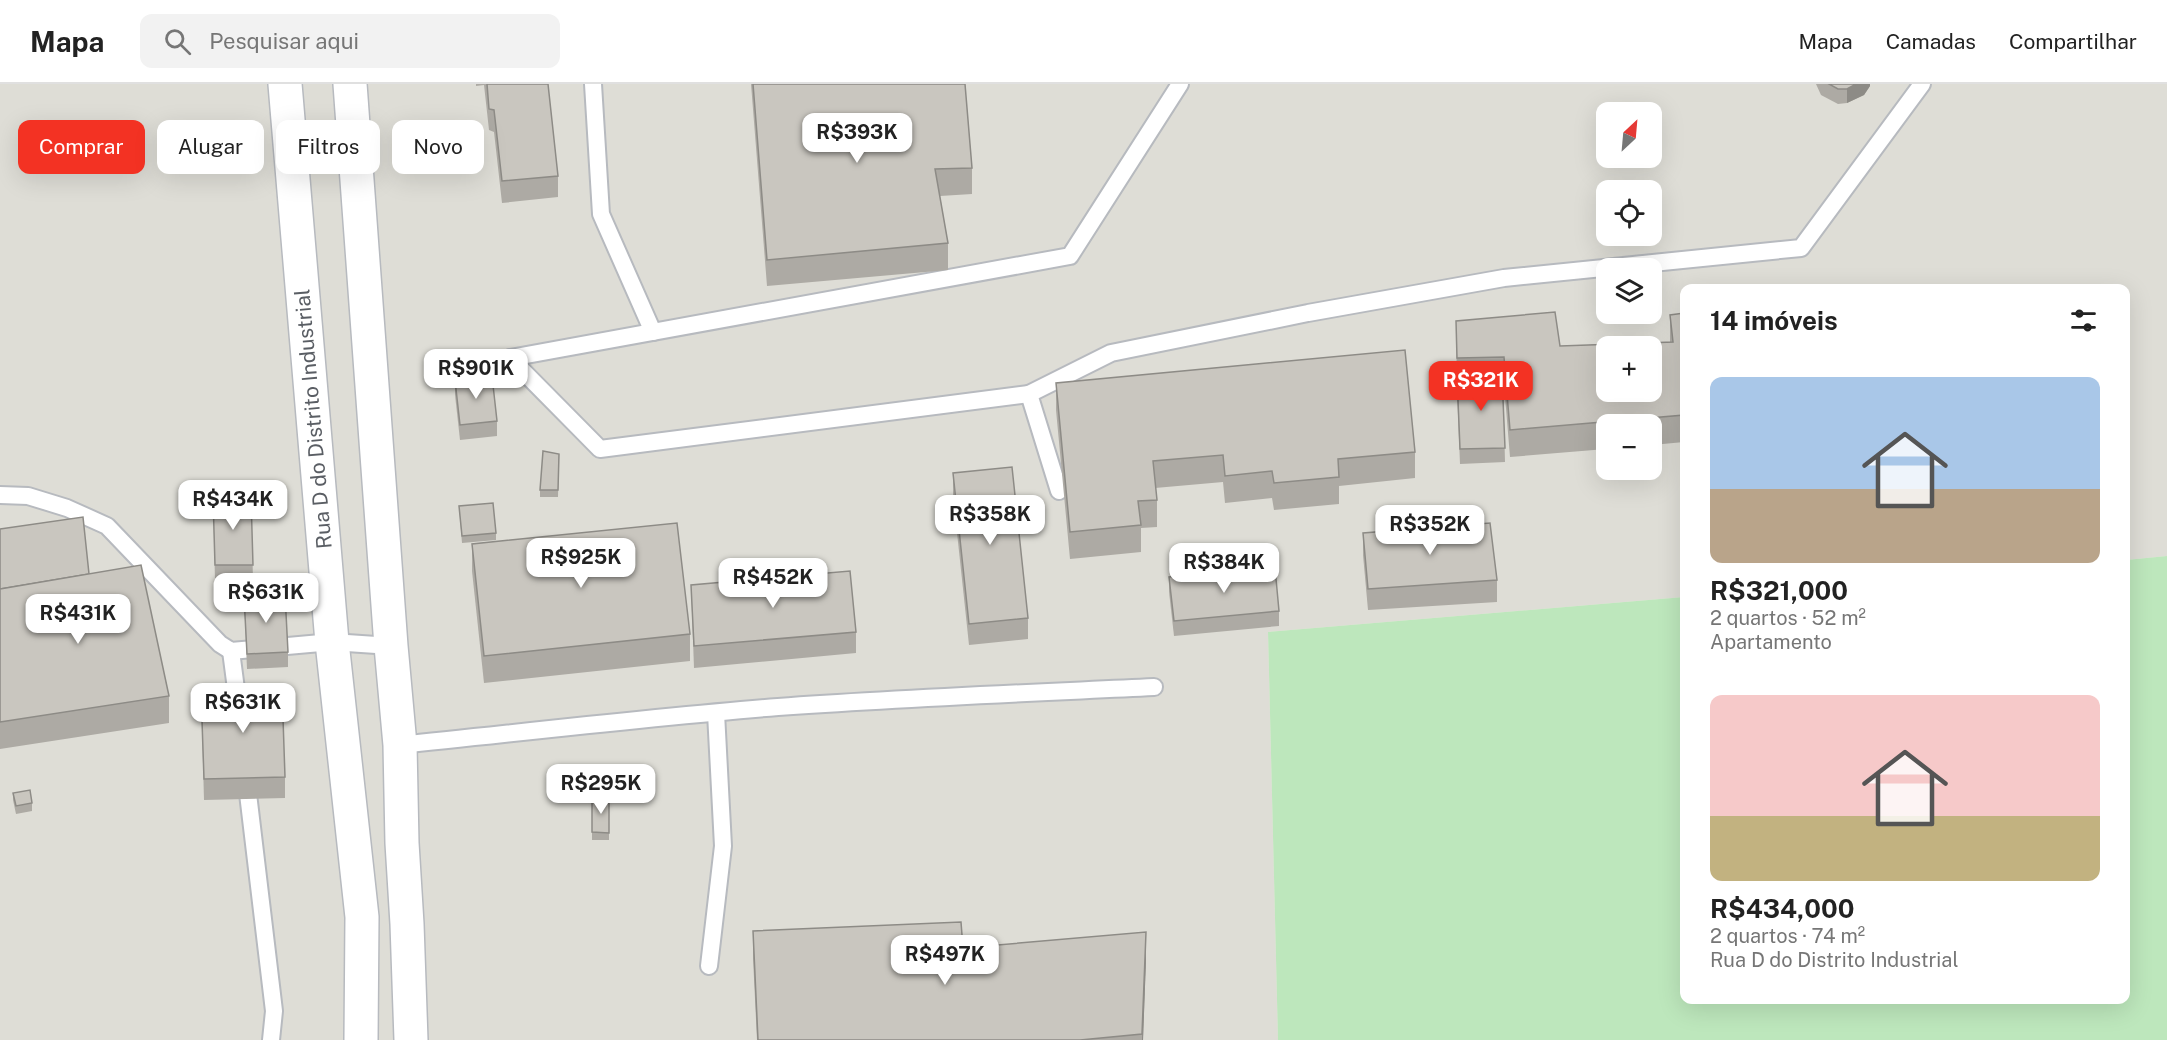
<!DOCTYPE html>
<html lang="pt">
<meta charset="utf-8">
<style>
body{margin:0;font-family:"Public Sans",sans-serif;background:#f2f2f2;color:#222;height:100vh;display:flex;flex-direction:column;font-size:22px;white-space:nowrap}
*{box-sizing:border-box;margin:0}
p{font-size:20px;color:#767676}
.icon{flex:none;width:33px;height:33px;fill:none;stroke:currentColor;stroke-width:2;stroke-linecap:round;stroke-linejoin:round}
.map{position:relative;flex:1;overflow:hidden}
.sheet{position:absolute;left:1680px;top:200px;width:450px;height:720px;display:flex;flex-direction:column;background:#fff;border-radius:12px;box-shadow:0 6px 24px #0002}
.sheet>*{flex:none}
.top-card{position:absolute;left:18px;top:36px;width:570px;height:54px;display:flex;gap:12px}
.needle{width:39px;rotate:26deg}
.controls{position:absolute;left:1596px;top:18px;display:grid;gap:12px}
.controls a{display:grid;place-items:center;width:66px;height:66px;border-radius:12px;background:#fff;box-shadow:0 6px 24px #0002;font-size:30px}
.price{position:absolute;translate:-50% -51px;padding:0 14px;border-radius:12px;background:#fff;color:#222;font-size:20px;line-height:39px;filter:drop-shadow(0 2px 3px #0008)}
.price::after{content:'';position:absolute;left:50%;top:36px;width:18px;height:14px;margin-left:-9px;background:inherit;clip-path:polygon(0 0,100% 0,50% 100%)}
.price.selected{background:#f33223;color:#fff}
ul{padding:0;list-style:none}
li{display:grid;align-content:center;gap:12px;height:318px;padding:0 30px}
li span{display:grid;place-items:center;height:186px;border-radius:12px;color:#555}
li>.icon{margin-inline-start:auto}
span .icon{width:108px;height:108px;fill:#fffc;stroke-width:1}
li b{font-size:26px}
h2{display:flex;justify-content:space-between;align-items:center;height:72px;padding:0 30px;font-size:26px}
.tag{padding:0 21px;border-radius:12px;background:#fff;box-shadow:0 6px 24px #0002;font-size:21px;line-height:54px}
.tag.selected{background:#f33223;color:#fff}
header{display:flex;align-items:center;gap:36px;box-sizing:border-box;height:84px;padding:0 30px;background:#fff;border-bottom:2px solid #e0e0e0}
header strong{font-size:28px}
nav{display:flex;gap:33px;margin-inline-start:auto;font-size:21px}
.search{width:420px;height:54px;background:#f2f2f2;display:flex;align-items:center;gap:15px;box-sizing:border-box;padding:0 21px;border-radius:12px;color:#767676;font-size:22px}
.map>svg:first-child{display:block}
.industrial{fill:#deddd6;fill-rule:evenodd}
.green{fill:#bde7bc}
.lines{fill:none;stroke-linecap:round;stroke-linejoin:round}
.service-casing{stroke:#b7babf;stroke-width:20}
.minor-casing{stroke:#b7babf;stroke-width:36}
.service{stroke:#fff;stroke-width:16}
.minor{stroke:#fff;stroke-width:33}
.wall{fill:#adaaa4}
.shaded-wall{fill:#8d8b86}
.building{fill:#c9c6bf;stroke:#8d8b86;stroke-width:1.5;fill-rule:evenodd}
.labels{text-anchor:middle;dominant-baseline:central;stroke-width:6;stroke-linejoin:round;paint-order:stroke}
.street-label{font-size:21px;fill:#5a5e64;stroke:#fff}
</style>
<header>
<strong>Mapa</strong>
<div class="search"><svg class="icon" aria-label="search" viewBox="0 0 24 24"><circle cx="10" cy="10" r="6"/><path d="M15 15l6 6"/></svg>Pesquisar aqui</div>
<nav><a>Mapa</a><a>Camadas</a><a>Compartilhar</a></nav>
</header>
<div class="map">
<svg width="2167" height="956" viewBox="0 0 2167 956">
<rect width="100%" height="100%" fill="#eeebe2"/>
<path class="industrial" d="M0 0H2167V472L2126 476V204H1684V513L1268 548 1278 956H0ZM1606 28H1652V74H1606ZM1606 106H1652V152H1606ZM1606 184H1652V230H1606ZM1606 262H1652V308H1606ZM1606 340H1652V386H1606Z"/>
<path class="green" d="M2167 472V956H1278L1268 548 1684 513V915H2126V476Z"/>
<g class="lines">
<defs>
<g id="service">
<path d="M593 0 601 130 653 248"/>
<path d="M510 274 1070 172 1180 0"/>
<path d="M510 274 600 365 1029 310"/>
<path d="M1059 407 1029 310 1111 269 1308 229 1504 194 1801 164 1922 0"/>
<path d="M0 411 28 412 67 424 107 442 220 560 231 567 332 558 391 562"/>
<path d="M231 567 239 628"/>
<path d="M400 661C526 648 652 633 778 623 903 614 1028 609 1154 603"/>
<path d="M246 693 274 927 271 956"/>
<path d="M709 882 723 762 716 629"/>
</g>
<g id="minor">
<path d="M285 0 332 558 362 833 361 956"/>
<path d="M350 0 391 562 400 661 402 759 407 840 411 956"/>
</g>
</defs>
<use href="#service" class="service-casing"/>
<use href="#minor" class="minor-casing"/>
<use href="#service" class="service"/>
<use href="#minor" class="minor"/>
</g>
<g class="wall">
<path d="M476 0H548L558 92V113L502 119 494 48 489 46 484 1 476 2Z"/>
<path d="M751 0H965L972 84V110L940 112 948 159V186L767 202Z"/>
<path d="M1816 0H1870V2L1864 11 1847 19 1838 20 1821 11Z"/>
<path d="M1684 229V358L1652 361V340H1606V365L1510 373 1504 300H1503L1505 378 1460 380 1457 307 1456 237 1560 262 1670 258V231Z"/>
<path d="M455 296 497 337V352L460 356 455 311Z"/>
<path d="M1056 299 1415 368V394L1339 402V420L1274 426 1272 414 1225 419 1223 398 1155 404 1157 416V443L1141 444V468L1070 475 1056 326Z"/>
<path d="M559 370 558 413H540V406Z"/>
<path d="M953 389 1028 534V555L969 561 953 411Z"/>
<path d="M213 413H251L253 496H215Z"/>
<path d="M459 422 496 449V456L462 459Z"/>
<path d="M0 445 89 490 169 612V639L0 665Z"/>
<path d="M1363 449 1497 496V518L1368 526 1363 471Z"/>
<path d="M472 460 690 550V577L484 599 472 487Z"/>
<path d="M1169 493 1279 527V542L1174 552 1169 508Z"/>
<path d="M691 501 856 548V569L694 584Z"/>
<path d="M244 512 288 568V583L247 585Z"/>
<path d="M201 607 285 693V714L204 716Z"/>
<path d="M13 709 32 719V727L16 730 13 716Z"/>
<rect x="592" y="713" width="17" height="43"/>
<path d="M753 847 963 864 1146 875 1143 956H757L753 874Z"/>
</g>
<g class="shaded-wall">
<path d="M1856 0H1870V2L1864 11 1847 19V5Z"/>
<path d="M1146 848V875L1143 956H1142Z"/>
</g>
<g class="building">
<path d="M487 0H548L558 92 502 97 494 26 489 25Z"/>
<path d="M753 0H965L972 84 935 85 948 159 767 176Z"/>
<path d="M1829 0H1856L1847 5H1838Z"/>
<path d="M1555 228 1560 262 1673 258 1670 231 1684 229V331L1510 346 1504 273 1457 274 1456 237ZM1606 262H1652V308H1606Z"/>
<path d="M1405 266 1415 368 1338 375 1339 393 1274 399 1272 387 1225 392 1223 371 1153 377 1157 416 1138 417 1141 441 1070 448 1056 299Z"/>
<path d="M1502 291 1505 364 1460 365 1457 292Z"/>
<path d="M492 292 497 337 460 341 455 296Z"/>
<path d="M543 367 559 370 558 406H540Z"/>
<path d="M1012 383 1028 534 969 540 953 389Z"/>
<path d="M213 413H251L253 481H215Z"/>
<path d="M493 419 496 449 462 452 459 422Z"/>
<path d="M83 433 89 490 0 505V445Z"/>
<path d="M677 439 690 550 484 572 472 460Z"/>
<path d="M1490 439 1497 496 1368 505 1363 449Z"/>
<path d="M141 481 169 612 0 638V505Z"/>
<path d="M1275 484 1279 527 1174 537 1169 493Z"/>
<path d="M850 487 856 548 694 562 691 501Z"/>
<path d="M285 510 288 568 247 570 244 512Z"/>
<path d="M282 605 285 693 204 695 201 607Z"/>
<path d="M30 706 32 719 16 722 13 709Z"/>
<path d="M592 713H609V749L592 748Z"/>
<path d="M961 838 963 864 1146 848 1142 950 1080 956H758L753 847Z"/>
</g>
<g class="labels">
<g class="street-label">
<text transform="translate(313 335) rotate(-95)">Rua D do Distrito Industrial</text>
</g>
</g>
</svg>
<div class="controls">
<a><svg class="needle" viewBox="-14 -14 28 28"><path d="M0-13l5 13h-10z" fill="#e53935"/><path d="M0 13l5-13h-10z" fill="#767676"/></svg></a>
<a><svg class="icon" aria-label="locate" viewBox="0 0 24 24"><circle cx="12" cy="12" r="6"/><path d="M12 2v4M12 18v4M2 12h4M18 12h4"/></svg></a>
<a><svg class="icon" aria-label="layers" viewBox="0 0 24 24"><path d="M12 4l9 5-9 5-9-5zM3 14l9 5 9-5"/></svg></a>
<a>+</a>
<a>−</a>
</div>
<b class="price" style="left:857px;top:80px">R$393K</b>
<b class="price" style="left:476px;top:316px">R$901K</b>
<b class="price selected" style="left:1481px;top:328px">R$321K</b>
<b class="price" style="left:233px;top:447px">R$434K</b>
<b class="price" style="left:990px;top:462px">R$358K</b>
<b class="price" style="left:1430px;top:472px">R$352K</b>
<b class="price" style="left:581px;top:505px">R$925K</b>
<b class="price" style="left:1224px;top:510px">R$384K</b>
<b class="price" style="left:773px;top:525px">R$452K</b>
<b class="price" style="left:266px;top:540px">R$631K</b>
<b class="price" style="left:78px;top:561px">R$431K</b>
<b class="price" style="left:243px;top:650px">R$631K</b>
<b class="price" style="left:601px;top:731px">R$295K</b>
<b class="price" style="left:945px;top:902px">R$497K</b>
<div class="top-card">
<a class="tag selected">Comprar</a>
<a class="tag">Alugar</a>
<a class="tag">Filtros</a>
<a class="tag">Novo</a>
</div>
<section class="sheet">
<h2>14 imóveis<svg class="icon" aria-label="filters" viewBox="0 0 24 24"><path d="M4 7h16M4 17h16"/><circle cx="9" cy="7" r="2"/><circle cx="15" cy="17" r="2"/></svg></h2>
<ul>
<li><span style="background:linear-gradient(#a9c7e8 60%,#b9a48a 0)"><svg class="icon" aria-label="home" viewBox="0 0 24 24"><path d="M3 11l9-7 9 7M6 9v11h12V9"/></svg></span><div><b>R$321,000</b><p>2 quartos · 52 m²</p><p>Apartamento</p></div></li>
<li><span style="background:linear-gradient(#f6c9c9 65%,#c2b280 0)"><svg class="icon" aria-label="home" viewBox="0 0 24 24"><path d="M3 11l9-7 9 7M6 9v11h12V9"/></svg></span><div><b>R$434,000</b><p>2 quartos · 74 m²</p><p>Rua D do Distrito Industrial</p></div></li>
</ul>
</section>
</div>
